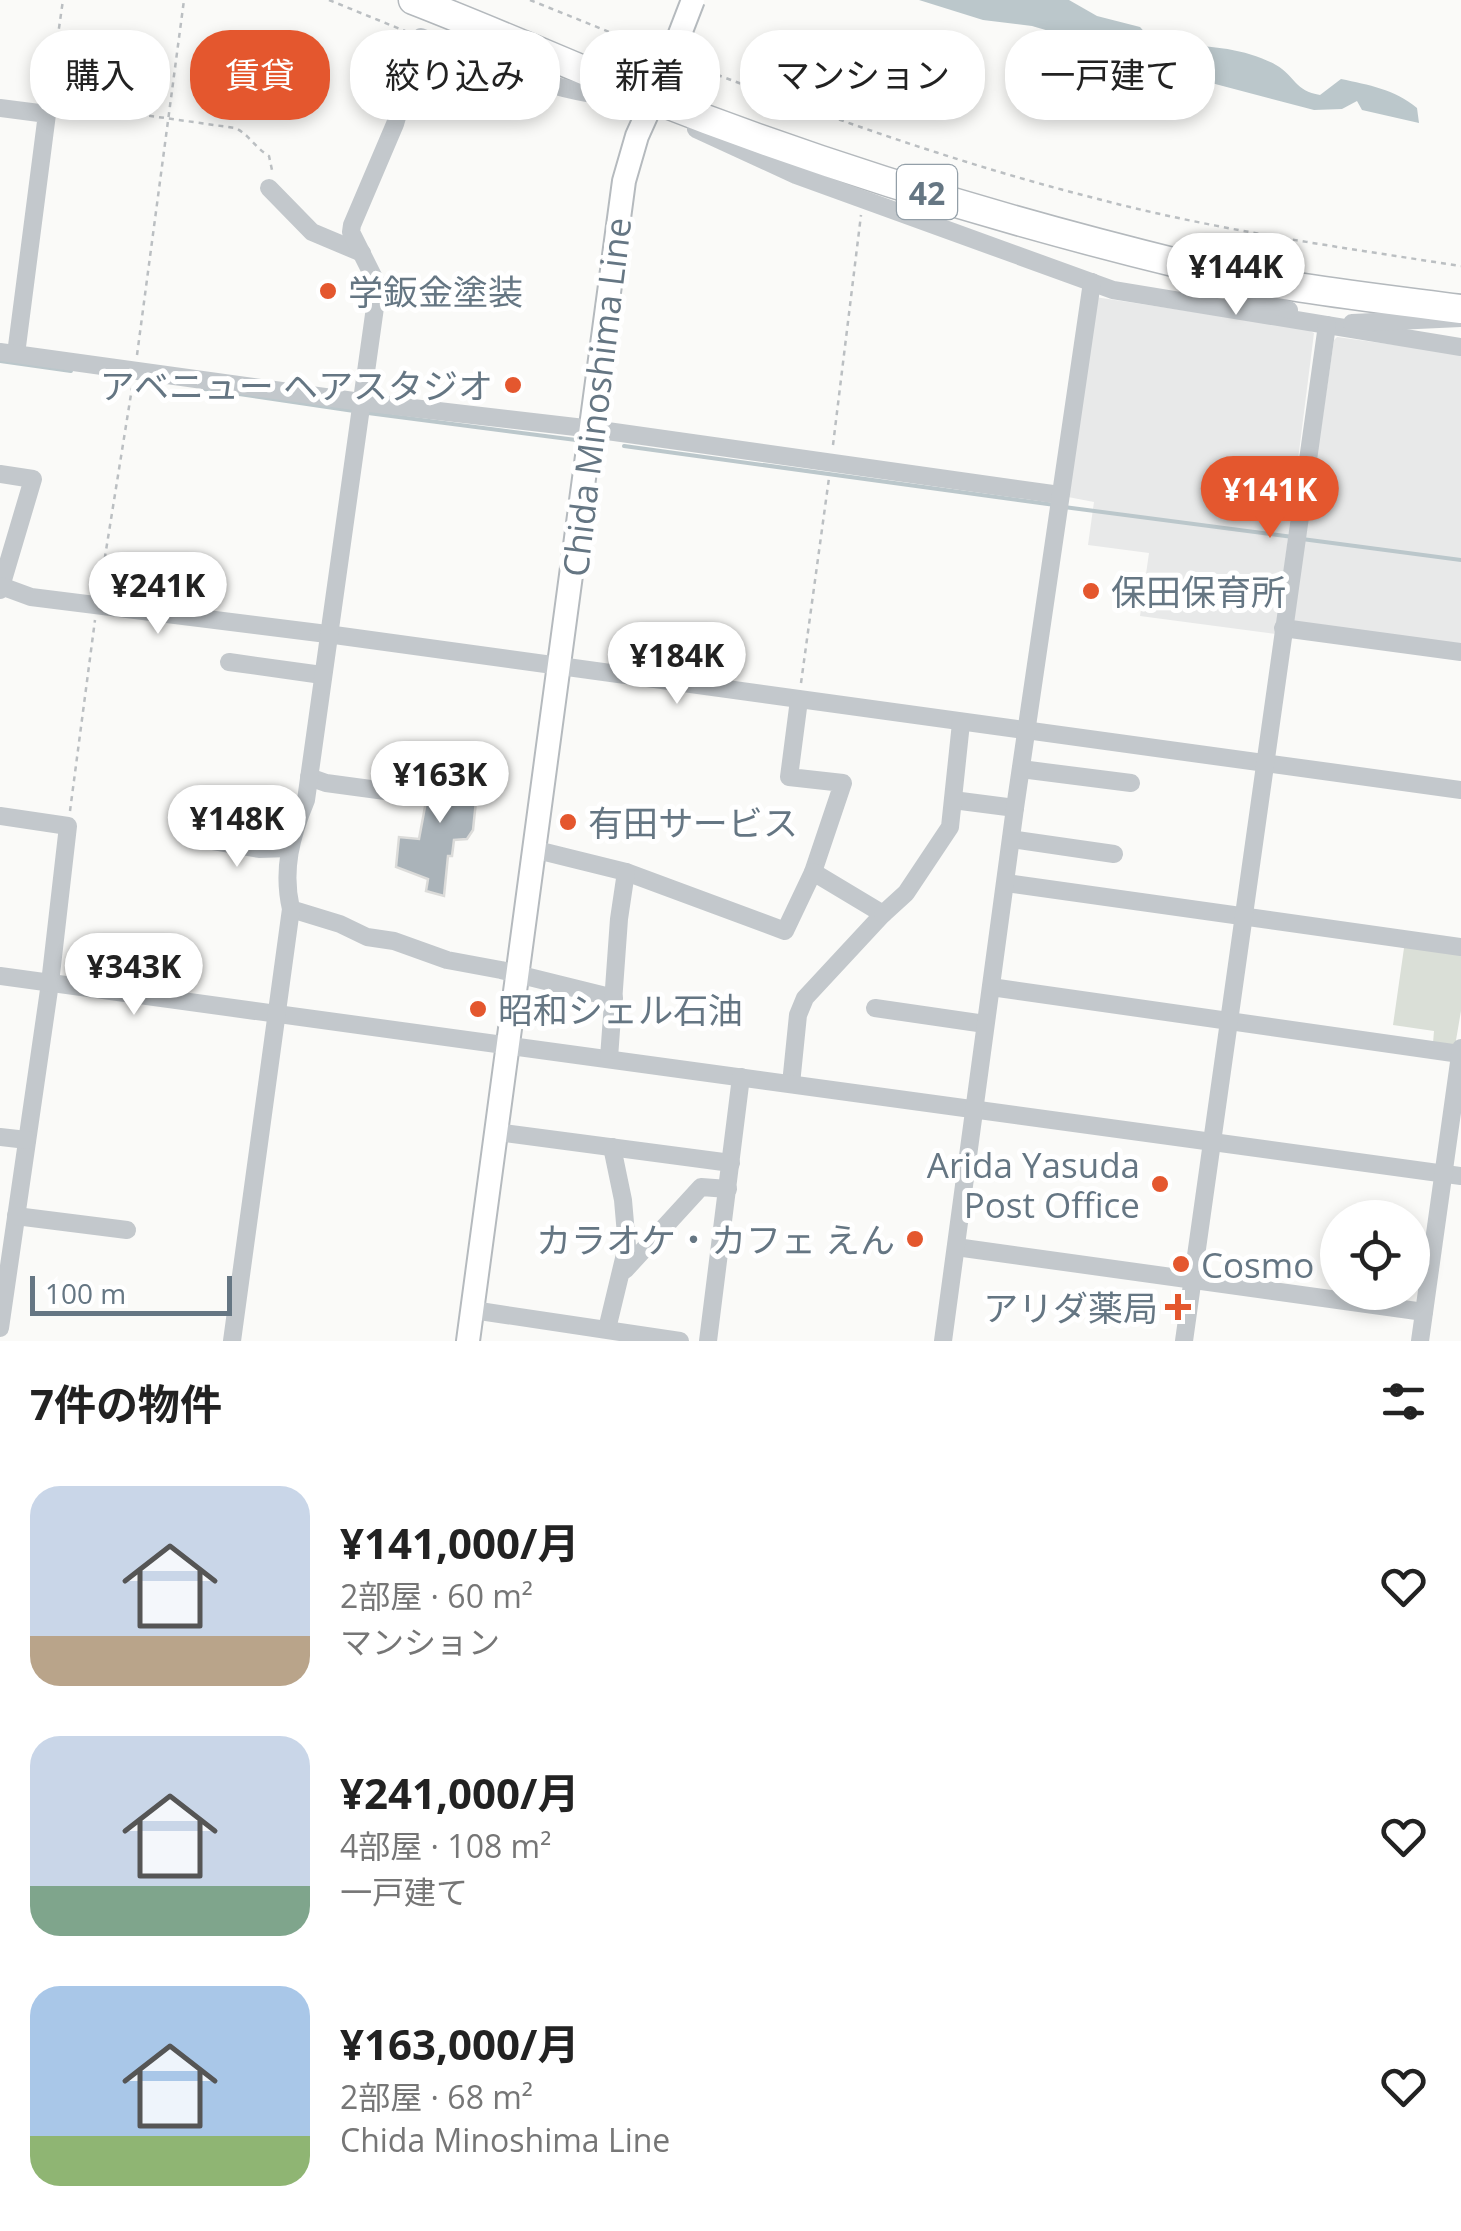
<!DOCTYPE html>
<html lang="ja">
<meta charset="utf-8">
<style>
body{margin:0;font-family:"Open Sans","Noto Sans JP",sans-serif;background:#f6f6f6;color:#222;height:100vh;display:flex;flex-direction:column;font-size:38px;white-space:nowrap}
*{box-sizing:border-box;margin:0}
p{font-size:32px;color:#767676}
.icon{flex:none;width:55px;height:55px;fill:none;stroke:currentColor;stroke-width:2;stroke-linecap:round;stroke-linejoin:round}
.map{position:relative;height:1341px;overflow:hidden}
.side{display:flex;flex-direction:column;background:#fff;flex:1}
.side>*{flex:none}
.top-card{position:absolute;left:30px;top:30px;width:1402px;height:90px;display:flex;gap:20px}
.buttons{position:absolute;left:1320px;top:1200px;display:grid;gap:20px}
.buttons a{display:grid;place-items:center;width:110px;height:110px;border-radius:50%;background:#fff;box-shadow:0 5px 15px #0003;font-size:50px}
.scale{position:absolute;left:30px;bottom:25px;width:202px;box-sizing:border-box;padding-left:10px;border:5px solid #657683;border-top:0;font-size:28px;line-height:35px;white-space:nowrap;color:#657683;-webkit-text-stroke:8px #fff;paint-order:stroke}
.price{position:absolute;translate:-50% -85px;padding:0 22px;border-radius:35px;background:#fff;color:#222;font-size:32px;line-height:65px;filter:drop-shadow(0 2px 5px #0008)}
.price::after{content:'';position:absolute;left:50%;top:60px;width:30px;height:22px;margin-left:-15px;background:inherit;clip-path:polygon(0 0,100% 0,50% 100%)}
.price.on{background:#e4572e;color:#fff}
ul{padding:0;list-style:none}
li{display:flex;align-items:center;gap:30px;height:250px;padding:0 30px}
li span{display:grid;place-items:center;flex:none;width:280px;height:200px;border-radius:30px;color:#555}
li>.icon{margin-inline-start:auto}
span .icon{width:120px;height:120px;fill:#fffc;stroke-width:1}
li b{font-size:42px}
h2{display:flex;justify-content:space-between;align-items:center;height:120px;padding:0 30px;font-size:42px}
.tag{padding:0 35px;border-radius:40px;background:#fff;box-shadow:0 5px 15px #0003;font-size:35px;line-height:90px}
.tag.on{background:#e4572e;color:#fff}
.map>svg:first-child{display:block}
.built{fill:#e8e9e9}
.green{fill:#dadfd7}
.water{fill:#bbc7cb}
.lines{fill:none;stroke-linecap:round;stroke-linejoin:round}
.stream{stroke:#bbc7cb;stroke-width:4}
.building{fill:#aab3b9;stroke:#dcdcda;stroke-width:2.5}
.major-casing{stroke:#b5babe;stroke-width:26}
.highway-casing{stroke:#b4b9bd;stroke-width:31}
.path{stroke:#bbbfc2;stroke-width:2.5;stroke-dasharray:5 5;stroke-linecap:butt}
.minor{stroke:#c3c8cc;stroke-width:18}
.major{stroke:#fff;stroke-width:22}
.highway{stroke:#fff;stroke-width:28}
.major-bridge-casing{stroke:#b5babe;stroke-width:26;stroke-linecap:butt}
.major-bridge{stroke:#fff;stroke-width:22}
.poi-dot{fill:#e4572e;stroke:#fff;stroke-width:4}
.labels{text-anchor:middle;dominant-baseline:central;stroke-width:10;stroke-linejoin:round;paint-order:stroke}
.shield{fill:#fff;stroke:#939fa8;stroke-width:2.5}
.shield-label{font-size:32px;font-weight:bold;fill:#657683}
.poi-label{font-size:35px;fill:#657683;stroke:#fff;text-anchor:start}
.street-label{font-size:35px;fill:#657683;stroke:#fff}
</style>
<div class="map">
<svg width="1461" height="1341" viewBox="0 0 1461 1341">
<rect width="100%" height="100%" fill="#fafaf8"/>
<g class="built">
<path d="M1095 297 1306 329 1314 333 1276 634 1140 616 1149 553 1088 545 1094 502 1068 497Z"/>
<path d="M1337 337 1461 354V647L1292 625 1334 340Z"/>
</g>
<path class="green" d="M1405 941 1461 949V1011L1455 1046 1433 1043 1434 1031 1393 1025Z"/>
<path class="water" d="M919 0H1069L1097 16 1140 27 1149 37 1139 42 1138 47C1182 44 1237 43 1276 65 1295 76 1295 91 1320 95L1341 79C1369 85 1394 89 1417 108L1419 123 1362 110 1357 101 1342 109 1314 110 1132 62 1083 41 1032 26 983 20Z"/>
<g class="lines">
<g class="stream">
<path d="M0 361 71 371"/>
<path d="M205 389 354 411"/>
<path d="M368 413 576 440"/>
<path d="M624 446 1055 505"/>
<path d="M1064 507 1293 537"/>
<path d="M1302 539 1461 560"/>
</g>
</g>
<path class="building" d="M429 766 468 771 478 782 473 830 467 839 454 840 452 856H448L444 896 426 891 428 879 396 867 399 837 419 839 427 796Z"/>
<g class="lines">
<defs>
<path id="major" d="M468 1341 624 181 637 136 659 87"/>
<path id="highway" d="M413 0C493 31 572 66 651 98 823 166 1005 221 1185 265 1275 287 1369 297 1461 309"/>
</defs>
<use href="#major" class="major-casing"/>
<use href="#highway" class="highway-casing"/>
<g class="path">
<path d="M329 0 405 31"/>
<path d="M530 0 654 50"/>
<path d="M689 64C822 115 956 163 1094 198 1215 230 1338 247 1461 266"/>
<path d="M49 98 63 0"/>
<path d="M60 103 235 128C249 134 255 148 269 156L272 170"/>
<path d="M137 355 184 0"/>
<path d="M833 445 861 215"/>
<path d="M100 588 132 388"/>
<path d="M801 683 829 478"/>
<path d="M70 811 95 620"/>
</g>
<g class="minor">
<path d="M0 108 47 114 16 354"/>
<path d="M696 129 796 175 1113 290 1461 347"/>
<path d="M269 188 312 232 362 253"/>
<path d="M1192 275 1203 282 1289 310"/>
<path d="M1352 323 1461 318"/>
<path d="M0 352 361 402 593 429 1060 495"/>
<path d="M0 474 33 479 0 590"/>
<path d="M1 586 31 597 327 634 1461 790"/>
<path d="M1283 628 1461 652"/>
<path d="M229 662 322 675"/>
<path d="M799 700 789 777 843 783 813 872"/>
<path d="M1021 769 1131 783"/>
<path d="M309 777 326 783 415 795"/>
<path d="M953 800 1015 808"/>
<path d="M0 816 68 826 50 983 0 1328"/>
<path d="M188 837 259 849 289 848"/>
<path d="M1011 839 1114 854"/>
<path d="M537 850 626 872 785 931 813 872 883 914 805 998 798 1015 791 1084"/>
<path d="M1006 883 1461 947"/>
<path d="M291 909 340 924 367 937 394 941 447 960 501 970 614 998"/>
<path d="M883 914 906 893 950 827 961 723"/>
<path d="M0 976 1461 1176"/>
<path d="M991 987 1460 1054"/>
<path d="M875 1008 985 1024"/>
<path d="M609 1058 619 919 626 872"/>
<path d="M497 1132 731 1163"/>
<path d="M0 1137 27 1140"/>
<path d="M16 1216 127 1230"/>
<path d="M956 1247 1424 1312"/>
<path d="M625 1270 701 1187 728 1189"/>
<path d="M473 1310 680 1341"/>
<path d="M607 1329 627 1246 623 1200 612 1147"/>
<path d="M232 1341 291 909C282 870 291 836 306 800L378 286 351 232 352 225 395 124 421 37C487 63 560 96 632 98"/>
<path d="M708 1341 741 1077"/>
<path d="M943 1341 1015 808 1092 282"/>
<path d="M1184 1341 1327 325"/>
<path d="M1420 1341 1461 1048"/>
</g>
<use href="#major" class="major"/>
<use href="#highway" class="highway"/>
<defs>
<path id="major-bridge" d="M661 83 693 0"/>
</defs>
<use href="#major-bridge" class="major-bridge-casing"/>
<use href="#major-bridge" class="major-bridge"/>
</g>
<g class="poi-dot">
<circle cx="328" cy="291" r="10"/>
<circle cx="513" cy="385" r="10"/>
<circle cx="1091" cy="591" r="10"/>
<circle cx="568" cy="822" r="10"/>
<circle cx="478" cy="1009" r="10"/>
<circle cx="1160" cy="1184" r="10"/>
<circle cx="915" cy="1239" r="10"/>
<circle cx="1181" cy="1264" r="10"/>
<path d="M1173 1292h10v10h10v10h-10v10h-10v-10h-10v-10h10z"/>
</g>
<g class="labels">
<rect class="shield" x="897" y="165" width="60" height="54" rx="8"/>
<g class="shield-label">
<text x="927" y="192">42</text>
</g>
<g class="poi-label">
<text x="348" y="291">学鈑金塗装</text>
<text x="493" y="385" text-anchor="end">アベニュー ヘアスタジオ</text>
<text x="1111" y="591">保田保育所</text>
<text x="588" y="822">有田サービス</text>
<text x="498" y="1009">昭和シェル石油</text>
<text x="1140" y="1164" text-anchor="end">Arida Yasuda<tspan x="1140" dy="40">Post Office</tspan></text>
<text x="895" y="1239" text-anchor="end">カラオケ・カフェ えん</text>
<text x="1201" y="1264">Cosmo</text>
<text x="1158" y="1307" text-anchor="end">アリダ薬局</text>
</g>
<g class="street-label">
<text transform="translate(596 397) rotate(-83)">Chida Minoshima Line</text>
</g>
</g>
</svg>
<div class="buttons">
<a><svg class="icon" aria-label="locate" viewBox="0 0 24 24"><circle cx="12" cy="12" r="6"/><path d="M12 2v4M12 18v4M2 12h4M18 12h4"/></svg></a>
</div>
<div class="scale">100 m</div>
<b class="price" style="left:1236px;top:318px">¥144K</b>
<b class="price on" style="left:1270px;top:541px">¥141K</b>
<b class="price" style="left:158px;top:637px">¥241K</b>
<b class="price" style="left:677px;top:707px">¥184K</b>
<b class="price" style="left:440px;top:826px">¥163K</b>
<b class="price" style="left:237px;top:870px">¥148K</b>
<b class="price" style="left:134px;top:1018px">¥343K</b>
<div class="top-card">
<a class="tag">購入</a>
<a class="tag on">賃貸</a>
<a class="tag">絞り込み</a>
<a class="tag">新着</a>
<a class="tag">マンション</a>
<a class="tag">一戸建て</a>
</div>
</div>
<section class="side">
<h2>7件の物件<svg class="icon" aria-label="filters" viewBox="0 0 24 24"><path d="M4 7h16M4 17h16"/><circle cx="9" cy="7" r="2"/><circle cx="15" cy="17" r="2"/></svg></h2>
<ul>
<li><span style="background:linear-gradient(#c9d6e8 75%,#b9a48a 0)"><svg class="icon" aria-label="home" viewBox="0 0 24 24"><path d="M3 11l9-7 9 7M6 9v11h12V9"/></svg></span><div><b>¥141,000/月</b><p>2部屋 · 60 m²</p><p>マンション</p></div><svg class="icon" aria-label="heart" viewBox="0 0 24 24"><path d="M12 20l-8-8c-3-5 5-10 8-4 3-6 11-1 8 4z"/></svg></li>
<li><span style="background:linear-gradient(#c9d6e8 75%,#7fa58c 0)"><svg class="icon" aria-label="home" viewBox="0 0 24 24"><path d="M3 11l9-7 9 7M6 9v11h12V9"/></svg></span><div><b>¥241,000/月</b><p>4部屋 · 108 m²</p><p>一戸建て</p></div><svg class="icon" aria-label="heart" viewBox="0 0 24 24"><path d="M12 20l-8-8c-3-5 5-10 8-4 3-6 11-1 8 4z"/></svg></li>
<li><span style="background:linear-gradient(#a9c7e8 75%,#8fb573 0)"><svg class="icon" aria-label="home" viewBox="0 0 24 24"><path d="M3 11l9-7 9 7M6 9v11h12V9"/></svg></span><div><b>¥163,000/月</b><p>2部屋 · 68 m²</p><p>Chida Minoshima Line</p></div><svg class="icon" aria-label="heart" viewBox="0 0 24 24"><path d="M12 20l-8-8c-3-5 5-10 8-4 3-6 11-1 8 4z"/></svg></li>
</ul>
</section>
